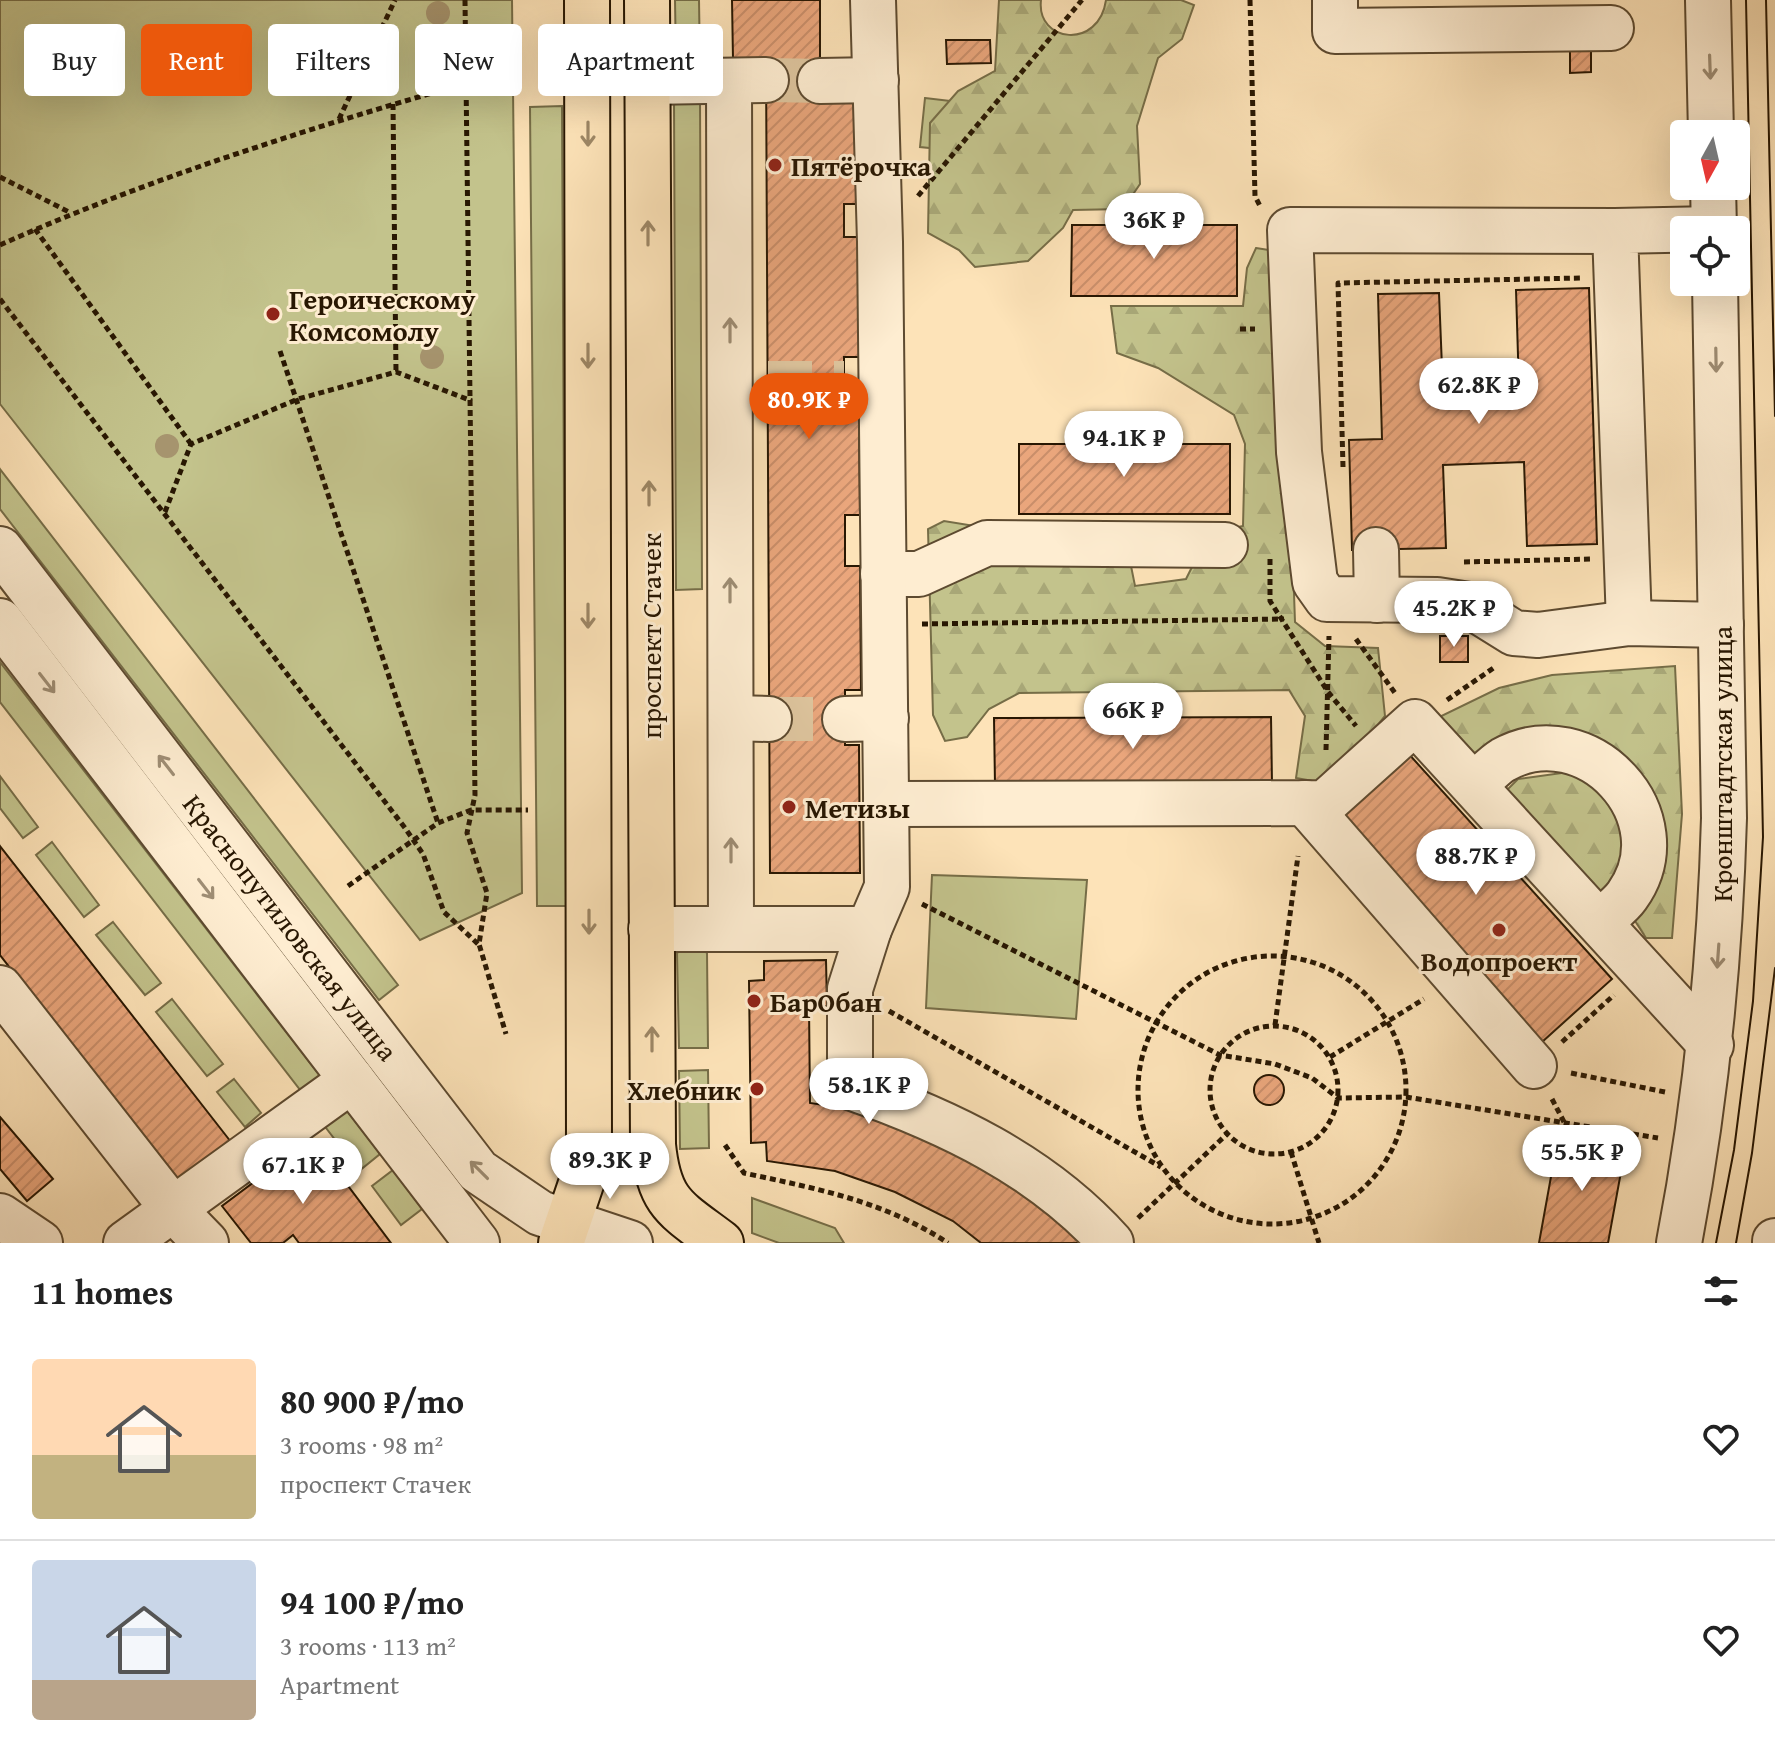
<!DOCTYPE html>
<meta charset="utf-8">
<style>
body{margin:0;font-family:"Gentium Book Plus",serif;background:#f2f2f2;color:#222;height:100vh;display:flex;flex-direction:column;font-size:30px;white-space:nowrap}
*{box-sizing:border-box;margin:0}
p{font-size:26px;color:#767676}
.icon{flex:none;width:44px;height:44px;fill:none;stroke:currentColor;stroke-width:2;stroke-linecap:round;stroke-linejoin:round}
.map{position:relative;height:1243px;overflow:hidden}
.details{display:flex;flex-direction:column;background:#fff;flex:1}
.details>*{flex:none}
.hud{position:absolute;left:24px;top:24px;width:800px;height:72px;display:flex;gap:16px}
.needle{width:52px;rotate:188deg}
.controls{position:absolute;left:1670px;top:120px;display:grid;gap:16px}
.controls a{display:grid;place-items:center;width:80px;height:80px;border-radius:8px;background:#fff;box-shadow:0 8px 32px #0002;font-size:40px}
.price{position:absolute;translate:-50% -68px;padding:0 18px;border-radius:28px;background:#fff;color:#222;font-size:26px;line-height:52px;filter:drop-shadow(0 2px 4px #0008)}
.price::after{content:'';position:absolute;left:50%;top:48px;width:24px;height:18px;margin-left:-12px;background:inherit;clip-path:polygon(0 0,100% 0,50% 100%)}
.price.current{background:#ea580c;color:#fff}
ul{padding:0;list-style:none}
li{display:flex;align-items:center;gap:24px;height:200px;padding:0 32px}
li+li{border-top:2px solid #e0e0e0}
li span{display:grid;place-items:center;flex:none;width:224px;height:160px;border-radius:8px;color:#555}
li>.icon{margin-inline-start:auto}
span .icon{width:96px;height:96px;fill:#fffc;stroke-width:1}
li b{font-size:34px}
h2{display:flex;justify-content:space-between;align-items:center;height:96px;padding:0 32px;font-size:34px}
.tag{padding:0 28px;border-radius:8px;background:#fff;box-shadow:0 8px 32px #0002;font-size:28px;line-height:72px}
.tag.current{background:#ea580c;color:#fff}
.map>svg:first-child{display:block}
.green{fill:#c3c38c;stroke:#766d47;stroke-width:2}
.forest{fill:url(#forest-firs);stroke:#766d47;stroke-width:2}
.building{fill:url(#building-hatch);stroke:#281702;stroke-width:2}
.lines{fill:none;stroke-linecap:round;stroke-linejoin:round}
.minor-tunnel{stroke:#ddc49d;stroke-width:44;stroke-dasharray:44 22;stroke-linecap:butt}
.minor-casing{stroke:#5d4a30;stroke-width:48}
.major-casing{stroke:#281702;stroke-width:48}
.path{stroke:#281702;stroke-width:5;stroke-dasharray:6 4;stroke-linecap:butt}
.minor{stroke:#feedd1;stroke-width:44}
.major{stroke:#fde3b8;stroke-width:44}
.tram{stroke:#281702;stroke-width:2}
.tree{fill:#a6946e}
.oneway{stroke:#9e8d74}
.oneway2{stroke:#9d8766}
.poi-dot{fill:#8f2418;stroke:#feedd1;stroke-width:3}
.labels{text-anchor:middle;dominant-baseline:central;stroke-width:6;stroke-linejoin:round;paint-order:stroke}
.poi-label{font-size:28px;font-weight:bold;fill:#281702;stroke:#feedd1;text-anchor:start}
.street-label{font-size:28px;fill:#281702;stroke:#feedd1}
</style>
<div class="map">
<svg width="1775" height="1243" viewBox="0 0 1775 1243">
<defs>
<pattern id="forest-firs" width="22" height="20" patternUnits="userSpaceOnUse" patternTransform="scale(2)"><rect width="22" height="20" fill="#c3c38c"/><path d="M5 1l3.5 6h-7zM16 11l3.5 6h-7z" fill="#a8a777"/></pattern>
<pattern id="building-hatch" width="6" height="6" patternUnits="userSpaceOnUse" patternTransform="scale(2)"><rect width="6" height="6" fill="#eaa67c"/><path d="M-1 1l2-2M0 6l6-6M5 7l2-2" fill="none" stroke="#c98e6a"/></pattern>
</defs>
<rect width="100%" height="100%" fill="#fde3b8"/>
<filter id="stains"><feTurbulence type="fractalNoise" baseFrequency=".0025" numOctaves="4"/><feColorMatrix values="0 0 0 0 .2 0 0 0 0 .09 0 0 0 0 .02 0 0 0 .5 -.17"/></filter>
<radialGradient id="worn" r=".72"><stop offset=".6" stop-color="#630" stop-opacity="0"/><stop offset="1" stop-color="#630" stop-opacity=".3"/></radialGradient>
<g class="green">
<path d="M0 0H512L522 893 420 940 0 404Z"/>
<path d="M675 0H699L700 67 676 63Z"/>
<path d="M700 96 702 589 676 590 674 97Z"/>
<path d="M925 98 976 104 939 149 920 147Z"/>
<path d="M562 106 566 906H537L530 107Z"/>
<path d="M0 469 398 985 379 1000 0 509Z"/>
<path d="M0 662 320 1076 301 1091 0 702Z"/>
<path d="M0 776 38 827 23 838 0 808Z"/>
<path d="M52 842 99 905 84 917 36 855Z"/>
<path d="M932 875 1087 880 1076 1019 926 1008Z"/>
<path d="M113 922 161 983 145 995 96 935Z"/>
<path d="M698 947 707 953 708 1048H679L677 953 686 948Z"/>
<path d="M172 999 223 1064 207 1076 156 1012Z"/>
<path d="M708 1070 709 1148 680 1149 679 1071Z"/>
<path d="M234 1079 261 1113 245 1127 217 1092Z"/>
<path d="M345 1108 380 1154 359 1171 323 1124Z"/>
<path d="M393 1170 422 1209 401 1225 372 1186Z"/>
<path d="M752 1198 835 1228 844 1243H779L752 1233Z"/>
</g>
<g class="forest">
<path d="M999 0H1041C1036 43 1099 50 1106 0H1181L1194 5 1182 39 1158 58 1137 126 1140 184 1123 209 1073 210 1063 228 1028 261 975 267 959 250 928 233 930 123 958 91 995 71Z"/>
<path d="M1256 248 1282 252 1295 622 1325 646 1378 648 1385 716 1330 784 1296 778 1305 716 1289 690 1019 693 989 709 967 737 945 741 933 715 928 529 944 521 999 530 1136 534 1131 566 1135 586 1186 579 1209 533 1243 526 1245 444 1234 415 1158 368 1117 353 1111 306H1243L1247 268Z"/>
<path d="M1675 666 1682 814 1672 938H1646L1630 913 1645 894 1608 751 1477 770 1431 721 1499 688 1552 675Z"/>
<path d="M1569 772 1604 787 1629 849 1603 897 1507 790 1518 779Z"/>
</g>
<g class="building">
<path d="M732 0H820V100H858L859 204H844V237H859V357H844V411L859 412 860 515H845V566H860L861 690H845V745H859L860 873H770L766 59H733Z"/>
<path d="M946 40H990L991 63 947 64Z"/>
<path d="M1570 48H1591V72L1570 73Z"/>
<path d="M1072 225H1237V296H1071Z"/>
<path d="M1589 288 1597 544 1527 546 1524 462 1443 465 1446 548 1352 550 1349 440 1382 439 1378 294 1439 293 1443 392 1519 389 1516 290Z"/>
<rect x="1019" y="444" width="211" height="70"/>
<rect x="1440" y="636" width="28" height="26"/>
<path d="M1271 717 1272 784 995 785 994 718Z"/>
<path d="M1407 752 1612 979 1542 1042 1339 812Z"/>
<path d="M0 846 231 1142 178 1184 0 955Z"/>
<path d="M826 960 827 1006H809L810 1103 850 1109 991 1160 1085 1243H981L953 1221 895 1192 835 1171 767 1161 766 1142 751 1143 749 981 764 980V961Z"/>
<circle cx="1269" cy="1090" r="15"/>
<path d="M0 1117 53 1179 27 1201 0 1169Z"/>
<path d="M1558 1138 1625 1150 1608 1243H1539Z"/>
<path d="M301 1147 310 1159 321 1150 391 1243H299L293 1235 283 1243H251L222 1206Z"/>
</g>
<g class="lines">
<g class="minor-tunnel">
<path d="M766 80 820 81"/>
<path d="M768 383H844"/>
<path d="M769 719H845"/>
</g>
<defs>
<g id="minor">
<path d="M1335 0V31L1611 28"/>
<path d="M1708 0 1711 134"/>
<path d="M729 81 731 928"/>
<path d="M820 81 876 80"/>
<path d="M648 82 766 80"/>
<path d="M1713 186 1714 230"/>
<path d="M1615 231 1290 230 1299 452 1315 582 1327 599 1437 600 1469 605 1514 633 1538 635 1629 623 1721 625"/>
<path d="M0 549 478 1171 540 1213 630 1243"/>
<path d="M1376 550 1377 600"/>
<path d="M883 574H919L987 543 1225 545"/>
<path d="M0 621 477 1243"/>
<path d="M1629 623 1615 231 1714 229"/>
<path d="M731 718 769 719"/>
<path d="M845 719 886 718"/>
<path d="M1475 784C1484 777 1493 766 1503 760 1587 713 1684 817 1627 896 1620 906 1608 914 1600 922"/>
<path d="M1305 803 1534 1066"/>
<path d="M886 804 1325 803 1415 722 1711 1045"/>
<path d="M651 929H869L850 989V1087C947 1121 1041 1165 1111 1243"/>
<path d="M869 929 887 887 880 242 873 0"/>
<path d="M0 988 173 1209 206 1243"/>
<path d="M0 1216 40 1243"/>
<path d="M126 1243 352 1080"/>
<path d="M1679 1243C1706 1102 1720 961 1724 818L1715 282"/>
<path d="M1775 1243V1241"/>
</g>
<g id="major">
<path d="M647 0 653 1145C659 1204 676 1209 721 1243"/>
<path d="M561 1243 586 1169 589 1144 587 0"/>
</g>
</defs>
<use href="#minor" class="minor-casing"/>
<use href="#major" class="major-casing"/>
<g class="path">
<path d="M465 0 475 795 467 833 487 893 479 944 506 1034"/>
<path d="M1250 0 1255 196 1260 206"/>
<path d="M393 104 396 372"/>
<path d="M339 119 395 0"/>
<path d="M0 177 71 213"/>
<path d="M918 196 1082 0"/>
<path d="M35 229 191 444"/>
<path d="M0 245C150 178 310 128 467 83"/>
<path d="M0 299 405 828 423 854 444 912 478 944"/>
<path d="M1240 329H1255"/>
<path d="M280 351 438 823"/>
<path d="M1343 467 1338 283 1581 278"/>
<path d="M165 512 191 444 298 399 396 372 472 401"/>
<path d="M1270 559V601L1328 692 1356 726"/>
<path d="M1464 562 1590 559"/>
<path d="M922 624 1284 619"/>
<path d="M1356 639 1395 693"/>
<path d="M1447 700 1495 667"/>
<path d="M1326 750 1329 636"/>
<path d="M348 886 438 823 471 810H528"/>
<path d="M922 904 1220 1055 1275 1064 1312 1078 1338 1098 1406 1097 1658 1138"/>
<circle cx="1272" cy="1090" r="134"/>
<path d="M889 1011 1161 1167"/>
<path d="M1275 1025 1298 856"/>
<circle cx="1274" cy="1090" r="64"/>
<path d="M1562 1042 1614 995"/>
<path d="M1330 1057 1424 999"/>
<path d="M1571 1073 1665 1092"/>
<path d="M1552 1099 1564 1122"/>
<path d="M725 1145 744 1173C818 1189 884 1201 948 1243"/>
<path d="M1291 1152 1319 1243"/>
<path d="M1138 1218 1227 1134"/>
</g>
<use href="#minor" class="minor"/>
<use href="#major" class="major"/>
<g class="tram">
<path d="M1766 0 1775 416"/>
<path d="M1716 1243 1734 1150 1753 1001 1763 837 1746 0"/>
<path d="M1736 1243 1752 1153 1775 968"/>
</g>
</g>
<g class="tree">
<circle cx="438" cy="13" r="12"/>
<circle cx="429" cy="37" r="12"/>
<circle cx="432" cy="357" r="12"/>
<circle cx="167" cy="446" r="12"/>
</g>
<defs><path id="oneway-shaft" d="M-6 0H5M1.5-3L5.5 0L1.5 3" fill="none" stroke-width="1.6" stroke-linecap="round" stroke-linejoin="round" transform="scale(2)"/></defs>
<g class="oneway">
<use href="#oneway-shaft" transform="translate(1710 67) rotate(88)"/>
<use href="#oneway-shaft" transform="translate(730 330) rotate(-90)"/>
<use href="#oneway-shaft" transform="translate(1716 360) rotate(89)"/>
<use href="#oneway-shaft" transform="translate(730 590) rotate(-90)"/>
<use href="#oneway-shaft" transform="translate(47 683) rotate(52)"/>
<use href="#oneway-shaft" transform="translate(166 765) rotate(-128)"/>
<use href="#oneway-shaft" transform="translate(731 850) rotate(-90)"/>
<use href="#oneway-shaft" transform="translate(206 889) rotate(52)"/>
<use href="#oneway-shaft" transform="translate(1718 956) rotate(94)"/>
<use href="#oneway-shaft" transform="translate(479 1170) rotate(-135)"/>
</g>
<g class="oneway2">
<use href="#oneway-shaft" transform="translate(588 134) rotate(90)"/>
<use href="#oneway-shaft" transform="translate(648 233) rotate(-90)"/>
<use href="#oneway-shaft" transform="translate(588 356) rotate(90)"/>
<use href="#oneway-shaft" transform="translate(649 493) rotate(-90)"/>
<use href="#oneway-shaft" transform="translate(588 616) rotate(90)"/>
<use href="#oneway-shaft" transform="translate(589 922) rotate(90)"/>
<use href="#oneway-shaft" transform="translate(652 1039) rotate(-90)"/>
</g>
<g class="poi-dot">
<circle cx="775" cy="165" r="8"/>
<circle cx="273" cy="314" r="8"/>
<circle cx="789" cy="807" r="8"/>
<circle cx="1499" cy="930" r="8"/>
<circle cx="754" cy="1001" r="8"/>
<circle cx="757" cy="1089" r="8"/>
</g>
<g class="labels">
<g class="poi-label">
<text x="791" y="165">Пятёрочка</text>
<text x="289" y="298">Героическому<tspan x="289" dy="32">Комсомолу</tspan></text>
<text x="805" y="807">Метизы</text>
<text x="1499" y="960" text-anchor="middle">Водопроект</text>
<text x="770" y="1001">БарОбан</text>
<text x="741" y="1089" text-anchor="end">Хлебник</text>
</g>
<g class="street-label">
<text transform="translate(650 636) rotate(-90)">проспект Стачек</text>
<text transform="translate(1721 764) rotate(-90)">Кронштадтская улица</text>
<text transform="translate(291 927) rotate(52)">Краснопутиловская улица</text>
</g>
</g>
<rect width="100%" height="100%" filter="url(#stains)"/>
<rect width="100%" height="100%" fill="url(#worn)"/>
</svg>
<div class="controls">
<a><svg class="needle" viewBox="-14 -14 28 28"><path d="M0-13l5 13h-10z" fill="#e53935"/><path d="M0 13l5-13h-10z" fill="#767676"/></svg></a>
<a><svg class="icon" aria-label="locate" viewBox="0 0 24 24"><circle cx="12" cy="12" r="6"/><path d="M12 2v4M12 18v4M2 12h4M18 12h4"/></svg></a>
</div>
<b class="price" style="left:1154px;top:261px">36K ₽</b>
<b class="price" style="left:1479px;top:426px">62.8K ₽</b>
<b class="price current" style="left:809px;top:441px">80.9K ₽</b>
<b class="price" style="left:1124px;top:479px">94.1K ₽</b>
<b class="price" style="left:1454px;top:649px">45.2K ₽</b>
<b class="price" style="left:1133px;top:751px">66K ₽</b>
<b class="price" style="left:1476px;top:897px">88.7K ₽</b>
<b class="price" style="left:869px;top:1126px">58.1K ₽</b>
<b class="price" style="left:1582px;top:1193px">55.5K ₽</b>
<b class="price" style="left:610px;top:1201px">89.3K ₽</b>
<b class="price" style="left:303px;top:1206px">67.1K ₽</b>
<div class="hud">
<a class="tag">Buy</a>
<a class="tag current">Rent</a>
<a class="tag">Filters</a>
<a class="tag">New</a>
<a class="tag">Apartment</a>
</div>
</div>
<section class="details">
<h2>11 homes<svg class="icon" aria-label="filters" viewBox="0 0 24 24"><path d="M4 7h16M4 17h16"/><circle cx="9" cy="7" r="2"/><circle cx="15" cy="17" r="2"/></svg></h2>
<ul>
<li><span style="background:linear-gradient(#ffd9b3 60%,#c2b280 0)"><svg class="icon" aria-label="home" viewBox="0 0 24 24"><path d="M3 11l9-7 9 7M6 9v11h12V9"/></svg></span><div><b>80 900 ₽/mo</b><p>3 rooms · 98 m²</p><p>проспект Стачек</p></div><svg class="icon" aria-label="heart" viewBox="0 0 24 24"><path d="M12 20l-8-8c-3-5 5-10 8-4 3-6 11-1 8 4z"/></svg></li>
<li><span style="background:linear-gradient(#c9d6e8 75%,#b9a48a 0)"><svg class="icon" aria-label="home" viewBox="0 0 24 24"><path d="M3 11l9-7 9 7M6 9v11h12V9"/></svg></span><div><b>94 100 ₽/mo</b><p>3 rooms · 113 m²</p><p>Apartment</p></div><svg class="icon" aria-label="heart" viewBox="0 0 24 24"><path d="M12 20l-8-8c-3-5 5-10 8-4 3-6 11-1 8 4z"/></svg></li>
</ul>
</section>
